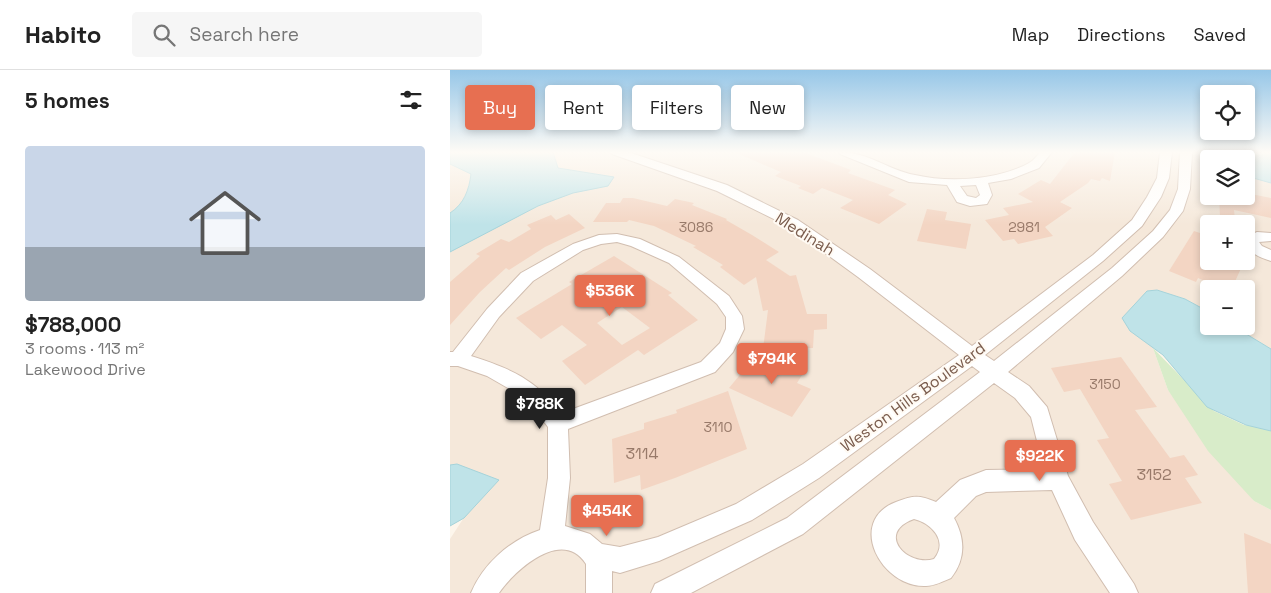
<!DOCTYPE html>
<meta charset="utf-8">
<style>
body{margin:0;font-family:"Space Grotesk",sans-serif;background:#f6f6f6;color:#222;height:100vh;display:flex;flex-direction:column;font-size:19px;white-space:nowrap}
*{box-sizing:border-box;margin:0}
p{font-size:16px;color:#767676}
.icon{flex:none;width:28px;height:28px;fill:none;stroke:currentColor;stroke-width:2;stroke-linecap:round;stroke-linejoin:round}
.map{position:relative;flex:1;overflow:hidden}
.side{display:flex;flex-direction:column;background:#fff;width:450px}
.side>*{flex:none}
.hud{position:absolute;left:15px;top:15px;width:475px;height:45px;display:flex;gap:10px}
.controls{position:absolute;left:750px;top:15px;display:grid;gap:10px}
.controls a{display:grid;place-items:center;width:55px;height:55px;border-radius:5px;background:#fff;box-shadow:0 2px 8px #0003;font-size:25px}
.price{position:absolute;translate:-50% -42px;padding:0 11px;border-radius:5px;background:#e76f51;color:#fff;font-size:16px;line-height:32px;filter:drop-shadow(0 1px 2px #0008)}
.price::after{content:'';position:absolute;left:50%;top:30px;width:15px;height:11px;margin-left:-8px;background:inherit;clip-path:polygon(0 0,100% 0,50% 100%)}
.price.current{background:#222;color:#fff}
ul{padding:0;list-style:none}
li{display:grid;align-content:center;gap:10px;height:265px;padding:0 25px}
li span{display:grid;place-items:center;height:155px;border-radius:5px;color:#555}
li>.icon{margin-inline-start:auto}
span .icon{width:90px;height:90px;fill:#fffc;stroke-width:1}
li b{font-size:21px}
h2{display:flex;justify-content:space-between;align-items:center;height:60px;padding:0 25px;font-size:21px}
.chip{padding:0 18px;border-radius:5px;background:#fff;box-shadow:0 2px 8px #0003;font-size:18px;line-height:45px}
.chip.current{background:#e76f51;color:#fff}
header{display:flex;align-items:center;gap:30px;box-sizing:border-box;height:70px;padding:0 25px;background:#fff;border-bottom:1px solid #e0e0e0}
header strong{font-size:24px}
nav{display:flex;gap:28px;margin-inline-start:auto;font-size:18px}
.search{width:350px;height:45px;background:#f6f6f6;display:flex;align-items:center;gap:12px;box-sizing:border-box;padding:0 18px;border-radius:5px;color:#767676;font-size:19px}
main{display:flex;flex:1;min-height:0}
.map>svg:first-child{display:block}
.residential{fill:#f5e8da;fill-rule:evenodd}
.green{fill:#d8ecc9}
.water{fill:#bfe3e8;stroke:#a5d3da}
.building{fill:#f3d5c3;fill-rule:evenodd}
.lines{fill:none;stroke-linecap:round;stroke-linejoin:round}
.street-casing{stroke:#d1beb0;stroke-width:2}
.street{fill:#fff;fill-rule:evenodd}
.labels{text-anchor:middle;dominant-baseline:central;stroke-width:4;stroke-linejoin:round;paint-order:stroke}
.number-label{font-size:14px;fill:#987a6a}
.street-label{font-size:16px;fill:#7a5c4d;stroke:#fffaf3}
.near-number-label{font-size:16px;fill:#987a6a}
</style>
<header>
<strong>Habito</strong>
<div class="search"><svg class="icon" aria-label="search" viewBox="0 0 24 24"><circle cx="10" cy="10" r="6"/><path d="M15 15l6 6"/></svg>Search here</div>
<nav><a>Map</a><a>Directions</a><a>Saved</a></nav>
</header>
<main>
<section class="side">
<h2>5 homes<svg class="icon" aria-label="filters" viewBox="0 0 24 24"><path d="M4 7h16M4 17h16"/><circle cx="9" cy="7" r="2"/><circle cx="15" cy="17" r="2"/></svg></h2>
<ul>
<li><span style="background:linear-gradient(#c9d6e8 65%,#9aa5b1 0)"><svg class="icon" aria-label="home" viewBox="0 0 24 24"><path d="M3 11l9-7 9 7M6 9v11h12V9"/></svg></span><div><b>$788,000</b><p>3 rooms · 113 m²</p><p>Lakewood Drive</p></div></li>
</ul>
</section>
<div class="map">
<svg width="821" height="523" viewBox="0 0 821 523">
<rect width="100%" height="100%" fill="#fdf6ec"/>
<path class="residential" d="M0 82H821V279L783 256H796V219H759V242L735 229 707 220 703 278 718 320 804 431 821 440V523H0V469L13 449 0 456ZM759 89H796V126H759ZM759 154H796V191H759Z"/>
<path class="green" d="M703 278 764 341 794 355 821 359V440L804 431 758 381 718 320Z"/>
<g class="water">
<path d="M0 82H103L108 98 164 107 158 116 123 123 88 136 0 182V143C14 134 19 120 21 104L0 94Z"/>
<path d="M769 82H821V113L796 106V89H770Z"/>
<path d="M707 220 735 229 759 242V256H783L821 279V361L796 355 757 337 713 285 680 261 672 248 697 221Z"/>
<path d="M7 394 49 410 14 448 0 456V395Z"/>
</g>
<g class="building">
<path d="M284 82H353L401 100 398 103 445 120 438 125 457 134 429 154 390 138 403 130 372 118 363 124 348 118 351 116 325 106 331 102Z"/>
<path d="M625 82H665L660 111 652 108 650 111 641 109 638 113 610 132 622 138 595 157 603 166 568 174 564 169 553 171 535 150 559 145 553 138 583 132 568 124 591 110 600 114Z"/>
<path d="M796 123 821 128V148L784 140 785 150 770 147 769 126H796Z"/>
<path d="M173 128H183L217 136 225 129 244 133 242 135 277 149 276 150 302 165 329 182 316 190 340 206 346 205 357 244H377V259L364 260 363 278 313 279 318 240 313 241 306 207 294 215 270 197 273 195 243 177 246 176 204 156 179 150 177 152H143L156 133H170Z"/>
<path d="M477 139 497 142 495 150 521 154 516 179 467 171Z"/>
<path d="M119 144 135 158 95 177 59 200 56 198 30 222 0 255V212L30 186 26 184 51 169 59 172 81 159 77 155 101 145 106 150Z"/>
<path d="M744 161 759 166V191H780L792 196 783 216 769 210 766 216 748 208 746 212 719 201Z"/>
<path d="M164 186 222 223 218 225 248 250 194 285 188 280 135 315 112 291 137 275 112 255 91 269 66 248 122 214 119 212ZM172 237 200 258 172 275 147 253Z"/>
<path d="M308 283 354 302 347 313 361 319 342 347 279 318Z"/>
<path d="M671 287 707 337 685 340 720 388 734 385 748 405 735 408 752 433 681 450 659 414 672 411 647 370 659 368 630 319 614 322 601 298Z"/>
<path d="M278 321 297 379 225 408 191 420 190 405 164 413 162 369 194 359V353L227 343 226 340Z"/>
<path d="M794 463 821 474V523H798Z"/>
</g>
<g class="lines">
<defs>
<g id="street">
<path d="M160 82H178L277 115 348 150 420 199 522 276 643 185 682 150 697 127 707 108 710 82H722L719 108 711 127 692 156 653 191 535 285 544 291 662 198 703 161 720 140 728 119 730 82H742L740 119 733 141 713 167 672 206 558 302 579 316 597 337 618 406 643 452 684 514 688 523H660L625 470 602 420 536 422 526 426 504 448C515 468 516 489 501 508 494 511 484 516 476 516 431 518 396 451 446 432 464 425 469 425 486 432L510 410 536 400 594 399 581 347 565 328 544 313 353 464 241 523H201L205 514 337 448 530 302 522 296 369 408 302 450 209 491 170 503 162 501V523H136V494C112 457 65 500 49 523H21C33 494 60 470 90 460L98 408V357L82 336 65 322 37 306 8 296H0V282H3L37 239 71 203 123 174 149 165 167 164 190 169 229 187 279 226 292 246 294 259 283 282 265 302 118 359 120 408 115 456 140 464 152 474 170 477 208 467 286 434 353 394 509 285 408 207 338 156 267 121 162 84ZM167 172 181 176 219 193 267 234 276 247V259L270 273 251 292 112 343C84 309 62 299 21 286L49 247 83 211 133 180 151 174ZM464 449C481 453 499 471 484 489 457 497 425 463 464 449Z"/>
<path d="M388 82C420 82 437 100 465 105 499 113 549 110 579 93 583 91 587 86 590 82H602L589 98 561 109 538 113 542 125 537 134 520 136 507 132 497 115 459 112 390 84ZM526 115 530 125 526 128 517 126 510 116Z"/>
<path d="M807 162 821 163V171L809 172 812 176 821 180V191C808 187 796 182 796 167Z"/>
</g>
</defs>
<use href="#street" class="street-casing"/>
<use href="#street" class="street"/>
</g>
<linearGradient id="sky" x2="0" y2="1"><stop stop-color="#97c7e8"/><stop offset="0.53" stop-color="#fefbf6"/><stop offset="1" stop-color="#fefbf6" stop-opacity="0"/></linearGradient>
<rect width="821" height="155" fill="url(#sky)"/>
<g class="labels">
<g class="number-label">
<text x="246" y="157">3086</text>
<text x="574" y="157">2981</text>
<text x="655" y="314">3150</text>
<text x="268" y="357">3110</text>
</g>
<g class="street-label">
<text transform="translate(355 164) rotate(32)">Medinah</text>
<text transform="translate(463 327) rotate(-36)">Weston Hills Boulevard</text>
</g>
<g class="near-number-label">
<text x="192" y="383">3114</text>
<text x="704" y="404">3152</text>
</g>
</g>
</svg>
<div class="controls">
<a><svg class="icon" aria-label="locate" viewBox="0 0 24 24"><circle cx="12" cy="12" r="6"/><path d="M12 2v4M12 18v4M2 12h4M18 12h4"/></svg></a>
<a><svg class="icon" aria-label="layers" viewBox="0 0 24 24"><path d="M12 4l9 5-9 5-9-5zM3 14l9 5 9-5"/></svg></a>
<a>+</a>
<a>−</a>
</div>
<b class="price" style="left:160px;top:247px">$536K</b>
<b class="price" style="left:322px;top:315px">$794K</b>
<b class="price current" style="left:90px;top:360px">$788K</b>
<b class="price" style="left:590px;top:412px">$922K</b>
<b class="price" style="left:157px;top:467px">$454K</b>
<div class="hud">
<a class="chip current">Buy</a>
<a class="chip">Rent</a>
<a class="chip">Filters</a>
<a class="chip">New</a>
</div>
</div>
</main>
